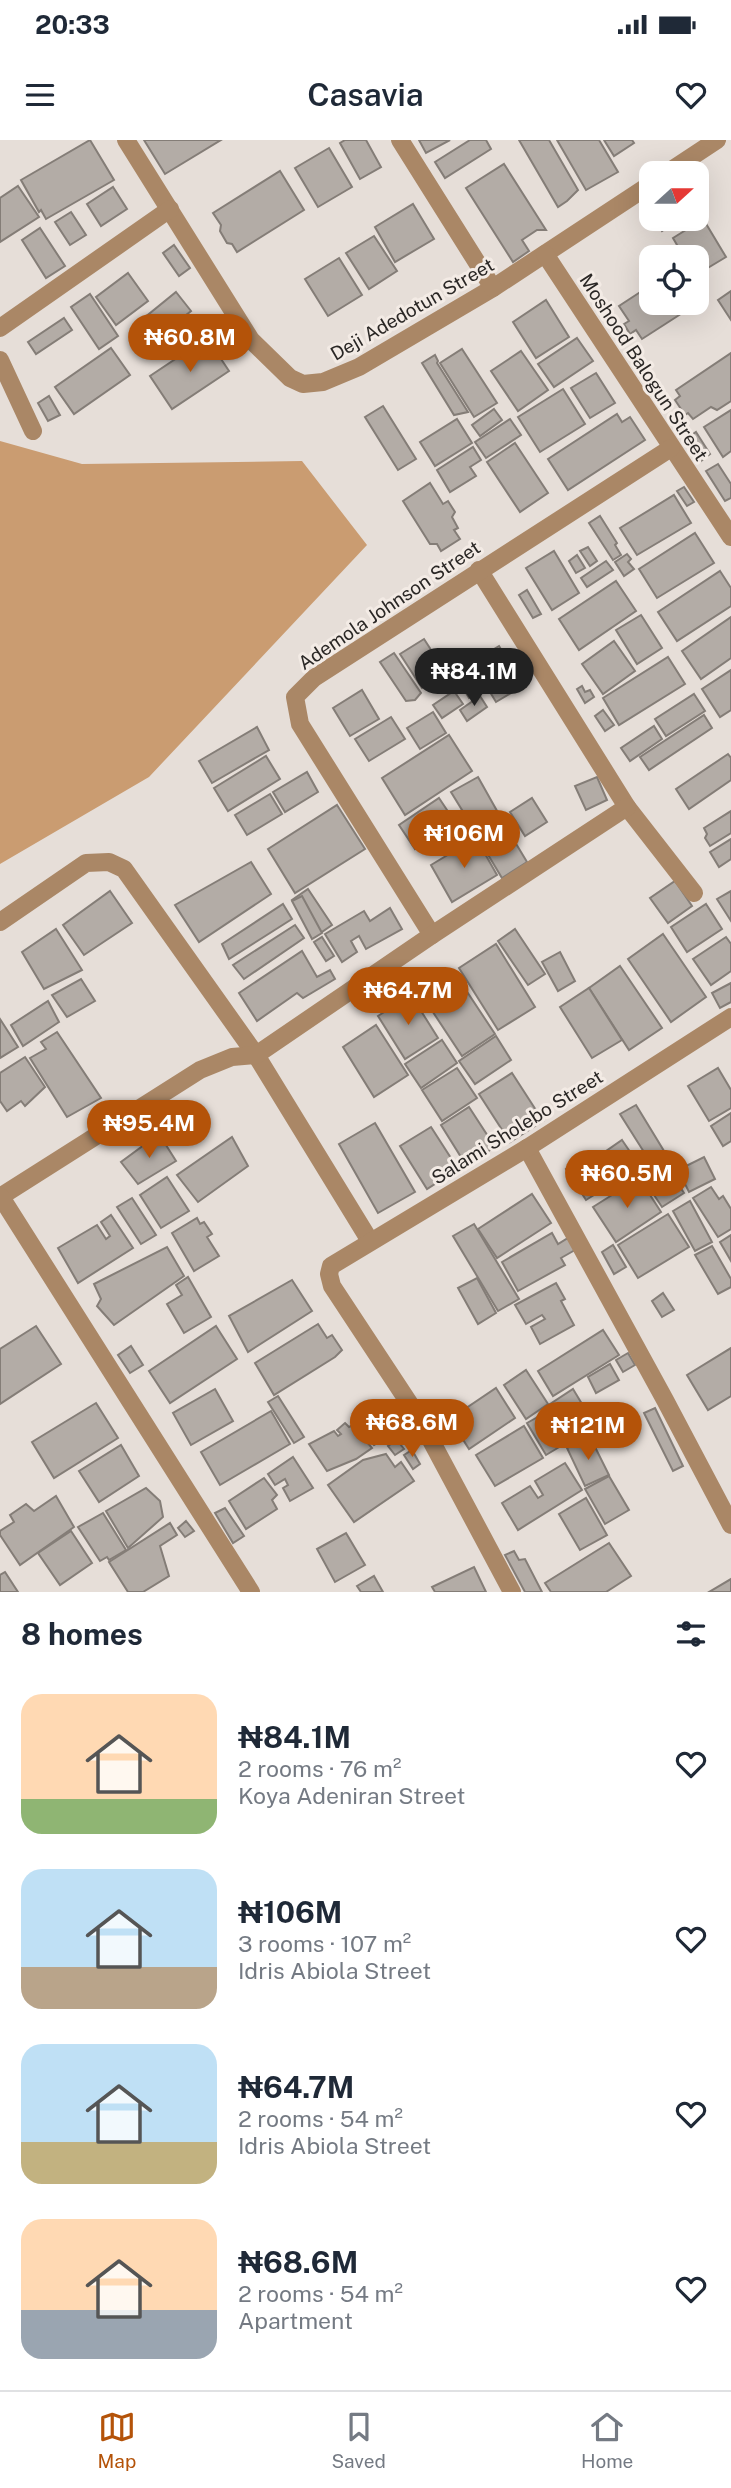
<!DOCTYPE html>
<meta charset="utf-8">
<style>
body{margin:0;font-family:"Public Sans",sans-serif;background:#f2f2f3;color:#1f2937;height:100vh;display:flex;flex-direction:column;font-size:26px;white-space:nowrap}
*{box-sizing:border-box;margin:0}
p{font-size:23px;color:#747a83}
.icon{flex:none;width:38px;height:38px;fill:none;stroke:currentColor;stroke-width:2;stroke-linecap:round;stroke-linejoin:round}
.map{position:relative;height:1452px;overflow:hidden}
.side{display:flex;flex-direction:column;background:#fff;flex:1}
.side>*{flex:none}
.needle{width:46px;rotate:69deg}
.controls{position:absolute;left:639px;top:21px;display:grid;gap:14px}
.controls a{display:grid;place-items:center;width:70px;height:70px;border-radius:14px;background:#fff;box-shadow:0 7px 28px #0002;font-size:35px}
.price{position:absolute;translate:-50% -60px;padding:0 16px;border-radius:24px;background:#b45309;color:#fff;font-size:23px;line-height:46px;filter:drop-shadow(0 2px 4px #0008)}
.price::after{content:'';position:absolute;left:50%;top:42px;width:21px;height:16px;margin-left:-10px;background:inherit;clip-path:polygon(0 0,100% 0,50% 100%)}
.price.selected{background:#222;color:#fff}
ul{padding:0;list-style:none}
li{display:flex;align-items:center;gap:21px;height:175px;padding:0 21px}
li span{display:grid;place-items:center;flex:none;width:196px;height:140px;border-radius:21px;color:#555}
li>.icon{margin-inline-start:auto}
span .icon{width:84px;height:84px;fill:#fffc;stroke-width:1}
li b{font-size:30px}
h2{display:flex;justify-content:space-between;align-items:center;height:84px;padding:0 21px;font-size:30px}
.status{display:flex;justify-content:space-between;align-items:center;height:49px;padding:0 35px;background:#fff;direction:ltr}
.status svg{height:19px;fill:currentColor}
header{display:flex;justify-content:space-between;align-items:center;height:91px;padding:0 21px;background:#fff;font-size:32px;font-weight:600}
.menu{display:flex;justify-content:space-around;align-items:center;height:98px;border-top:2px solid #e0e1e3;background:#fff;font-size:19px;color:#747a83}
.menu a{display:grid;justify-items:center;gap:4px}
.menu .selected{color:#b45309}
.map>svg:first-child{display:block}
.forest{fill:#ca9c71}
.building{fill:#b3aca6;stroke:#847d77;stroke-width:2}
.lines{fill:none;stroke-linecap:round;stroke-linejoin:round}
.minor{stroke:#aa8766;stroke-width:18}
.labels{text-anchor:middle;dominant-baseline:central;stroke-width:6;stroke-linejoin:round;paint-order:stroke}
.street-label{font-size:19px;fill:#2a2725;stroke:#f3ebe5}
</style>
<div class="status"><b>20:33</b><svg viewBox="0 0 49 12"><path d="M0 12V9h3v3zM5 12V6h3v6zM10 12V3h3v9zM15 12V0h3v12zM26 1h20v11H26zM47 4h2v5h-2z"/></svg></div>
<header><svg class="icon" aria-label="menu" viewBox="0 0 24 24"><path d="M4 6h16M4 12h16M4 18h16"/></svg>Casavia<svg class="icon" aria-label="heart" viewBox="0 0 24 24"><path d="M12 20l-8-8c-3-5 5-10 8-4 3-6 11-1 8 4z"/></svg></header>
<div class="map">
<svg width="731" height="1452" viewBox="0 0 731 1452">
<rect width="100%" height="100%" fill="#e6ded8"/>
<path class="forest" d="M0 301 82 324 302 321 367 405 149 637 0 724Z"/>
<g class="building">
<path d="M90 0 114 40 46 79 41 70 39 72 21 40Z"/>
<path d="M144 0H221L165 34Z"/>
<path d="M345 0H366L381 27 360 39 340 3Z"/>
<path d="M419 0H450L426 13Z"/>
<path d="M470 0H486L491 9 445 38 435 22Z"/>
<path d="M519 0H549L578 50 567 61 558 67Z"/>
<path d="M557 0H599L618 32 586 50Z"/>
<path d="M604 0H632L634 3 614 16Z"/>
<path d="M329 8 352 47 318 67 295 28Z"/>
<path d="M504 24 546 90H537L522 100 529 111 513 122 466 48Z"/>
<path d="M280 31 304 70 237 112 232 104 227 103 220 91 221 85 213 73Z"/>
<path d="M18 46 39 77 0 102V58Z"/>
<path d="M113 47 127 69 101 86 87 64Z"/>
<path d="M413 64 434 99 395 122 375 87Z"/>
<path d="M71 72 86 95 70 105 55 82Z"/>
<path d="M699 72 726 117 696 135V117H684L673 98 689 88 684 81 696 79Z"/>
<path d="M654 79H672L674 82 662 91Z"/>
<path d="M40 88 65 126 46 138 22 100Z"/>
<path d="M374 96 397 131 369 149 346 113Z"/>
<path d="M174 105 190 128 179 136 163 113Z"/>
<path d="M339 118 362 155 328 176 305 139Z"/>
<path d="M128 133 148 161 116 185 96 157Z"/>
<path d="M651 145V163H696V148L704 159 642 199 636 190 630 194 624 184 629 181 619 166Z"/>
<path d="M731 151V180L718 160Z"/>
<path d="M176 152 191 171 148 206 133 187Z"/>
<path d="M90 154 118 196 99 209 71 167Z"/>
<path d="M546 160 569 197 536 218 513 182Z"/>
<path d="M64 178 72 190 36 214 28 202Z"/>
<path d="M207 198 229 231 172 269 150 236Z"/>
<path d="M577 198 593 221 554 247 538 224Z"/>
<path d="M111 208 130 235 74 274 55 247Z"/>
<path d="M462 209 497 263 474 277 440 223Z"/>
<path d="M521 211 548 250 518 271 491 231Z"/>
<path d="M731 213V261L717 270 711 267 693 279 688 273 685 275 675 260 680 256 676 250Z"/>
<path d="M435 215 438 221 437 223 468 272 454 275 422 223Z"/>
<path d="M596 233 615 263 590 278 571 248Z"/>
<path d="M563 249 585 284 540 312 518 277Z"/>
<path d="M49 256 60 275 48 281 38 263Z"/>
<path d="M383 266 416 319 398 330 365 277Z"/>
<path d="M494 269 502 280 480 296 472 285Z"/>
<path d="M731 270V311L723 317 704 287Z"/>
<path d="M617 274 622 282 630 277 645 300 568 350 548 319Z"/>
<path d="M457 279 472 303 435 326 420 302Z"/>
<path d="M510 279 521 295 486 318 475 302Z"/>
<path d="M696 292 710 314 701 321 686 299Z"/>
<path d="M515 303 548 353 520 372 487 322Z"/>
<path d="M473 307 481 320 470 327 476 336 450 352 437 330Z"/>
<path d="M718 324 731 344V358L725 361 706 331Z"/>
<path d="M430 343 443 364 448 361 455 372 452 377 458 388 454 390 460 399 441 411 437 404H430L403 361Z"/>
<path d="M684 347 694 362 687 366 677 351Z"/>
<path d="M674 355 691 383 637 415 620 388Z"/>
<path d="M600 376 617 403 615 405 621 415 613 420 589 383Z"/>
<path d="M695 393 714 423 657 458 639 429Z"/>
<path d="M588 407 597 421 590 426 580 411Z"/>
<path d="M554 411 579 453 552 470 526 428Z"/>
<path d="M627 414 631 419 628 422 634 429 624 436 615 422Z"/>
<path d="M577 415 585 428 576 433 569 421Z"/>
<path d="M606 421 613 430 587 447 581 438Z"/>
<path d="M720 431 731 448V466L677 501 658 472Z"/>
<path d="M616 441 636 471 579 510 559 479Z"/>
<path d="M527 450 541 474 533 478 519 455Z"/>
<path d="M641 475 662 508 637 524 616 490Z"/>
<path d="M731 477V518L701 539 682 511Z"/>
<path d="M424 499 446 533 422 548 400 514Z"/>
<path d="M614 501 635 531 603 554 582 524Z"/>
<path d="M499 506 514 531 469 558 454 533Z"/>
<path d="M394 513 421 553 415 560 406 561 380 522Z"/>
<path d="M668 517 685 544 619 585 603 558Z"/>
<path d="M731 530V570L720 577 702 549Z"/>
<path d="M514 531 523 546 496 562 487 547Z"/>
<path d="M582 546 585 552 590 550 594 557 585 563 577 549Z"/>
<path d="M362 550 379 579 350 596 333 568Z"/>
<path d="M454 551 463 564 442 578 433 565Z"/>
<path d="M694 554 705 571 666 596 655 579Z"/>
<path d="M480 556 487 567 467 581 460 570Z"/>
<path d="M603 570 614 585 605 591 595 576Z"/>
<path d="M433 572 446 593 420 609 407 588Z"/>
<path d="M704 575 712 588 649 630 640 617Z"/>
<path d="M391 577 405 599 369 621 355 599Z"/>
<path d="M654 586 662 599 630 621 621 608Z"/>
<path d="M257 587 269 610 212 643 199 621Z"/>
<path d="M449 595 472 631 405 675 382 638Z"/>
<path d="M728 614 731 618V640L689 669 676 649Z"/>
<path d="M266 616 280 639 228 671 214 648Z"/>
<path d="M307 632 318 652 285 672 273 652Z"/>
<path d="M478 637 501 678 474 694 467 681 460 685 454 675 462 670 451 652Z"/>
<path d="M597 637 607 660 586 670 575 646Z"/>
<path d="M270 654 282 674 247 695 235 675Z"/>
<path d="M439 658 455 682 415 709 399 685Z"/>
<path d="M532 658 547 682 525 696 510 672Z"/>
<path d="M337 665 365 709 295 753 268 709Z"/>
<path d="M731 671V693L710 706 705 698 707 694 704 688Z"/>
<path d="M503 682 527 722 502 738 478 698Z"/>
<path d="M476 698 497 735 452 762 431 725Z"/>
<path d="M731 699V719L719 727 710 712Z"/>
<path d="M251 722 271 754 199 802 175 765Z"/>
<path d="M675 741 692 766 668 783 650 758Z"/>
<path d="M308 749 332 785 316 796 292 760Z"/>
<path d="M110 751 132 783 84 815 63 785Z"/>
<path d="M731 751V781L717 759Z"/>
<path d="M302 756 322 793 312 799 292 761Z"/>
<path d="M283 764 292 779 229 819 222 804Z"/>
<path d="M706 764 722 789 687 812 671 787Z"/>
<path d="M390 768 402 789 366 809 359 796 351 801 357 812 342 822 325 794 364 771 370 781Z"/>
<path d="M295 785 304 798 244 839 233 825Z"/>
<path d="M56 789 82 830 44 849 22 812Z"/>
<path d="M515 789 545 834 528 845 498 801Z"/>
<path d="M663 794 706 857 671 882 628 819Z"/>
<path d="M322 797 334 816 326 821 314 802Z"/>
<path d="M726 797 731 804V831L711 845 693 819Z"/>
<path d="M496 804 535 867 498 890 459 828Z"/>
<path d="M302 811 317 837 330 830 335 839 303 858 297 853 257 881 239 853Z"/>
<path d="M560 812 575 841 558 851 542 822Z"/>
<path d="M620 826 662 888 629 910 589 848Z"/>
<path d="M454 832 495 894 462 916 421 854Z"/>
<path d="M81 839 95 861 67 877 52 855Z"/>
<path d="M731 843V862L720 868 712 853Z"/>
<path d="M589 848 622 900 592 918 560 867Z"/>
<path d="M411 855 438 898 405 919 378 876Z"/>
<path d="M48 861 59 882 23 906 11 885Z"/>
<path d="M0 879 18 907 0 918Z"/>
<path d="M376 885 408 935 374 957 343 907Z"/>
<path d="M57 892 101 958 67 977 30 918 46 909 41 902Z"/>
<path d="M496 896 511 920 475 944 459 921Z"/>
<path d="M442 900 457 923 421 948 405 924Z"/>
<path d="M25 917 45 947 25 966 21 961 7 971 0 961V933Z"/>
<path d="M457 928 477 958 442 981 422 950Z"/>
<path d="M718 928 731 950V968L709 981 688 946Z"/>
<path d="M512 933 543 981 510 1002 479 954Z"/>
<path d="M636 965 664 1011 649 1020 620 974Z"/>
<path d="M469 967 495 1007 466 1025 441 985Z"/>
<path d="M731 973V1001L723 1006 711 986Z"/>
<path d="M375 983 415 1052 378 1073 339 1004Z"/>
<path d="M431 987 458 1029 427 1049 400 1006Z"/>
<path d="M159 994 176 1021 138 1044 121 1022Z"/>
<path d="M232 997 248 1026 198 1062 177 1035Z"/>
<path d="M622 1000 639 1025 612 1042 596 1018Z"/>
<path d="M590 1013 610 1045 586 1060 566 1029Z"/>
<path d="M704 1017 715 1039 689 1052 678 1030Z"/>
<path d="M662 1020 684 1053 662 1067 640 1034Z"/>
<path d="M167 1037 189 1071 161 1088 140 1055Z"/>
<path d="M639 1038 661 1072 616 1102 593 1067Z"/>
<path d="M711 1047 719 1059 723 1056 731 1069V1089L718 1097 693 1058Z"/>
<path d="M532 1054 551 1083 497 1118 478 1089Z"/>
<path d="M132 1058 156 1095 141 1104 117 1067Z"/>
<path d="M690 1061 712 1102 695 1111 673 1071Z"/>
<path d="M668 1074 689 1107 638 1138 618 1105Z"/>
<path d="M111 1075 133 1108 78 1143 58 1108 97 1085 106 1099 110 1096 101 1082Z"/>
<path d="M197 1078 200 1084 204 1082 212 1094 207 1097 219 1116 194 1131 172 1093Z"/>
<path d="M474 1084 519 1159 498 1171 453 1096Z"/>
<path d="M552 1093 558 1104 568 1098 575 1110 561 1118 565 1125 518 1151 502 1122Z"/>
<path d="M731 1095V1121L720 1102Z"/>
<path d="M613 1105 626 1127 614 1134 602 1112Z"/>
<path d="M712 1106 731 1139V1147L718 1154 695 1115Z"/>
<path d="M167 1107 184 1136 114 1185 97 1166 101 1159 94 1144Z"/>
<path d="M188 1137 211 1177 184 1193 167 1164 182 1155 176 1145Z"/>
<path d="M477 1138 496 1173 478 1184 458 1148Z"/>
<path d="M292 1140 312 1171 248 1212 229 1176Z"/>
<path d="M556 1143 565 1159 561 1161 574 1185 540 1204 531 1187 545 1179 542 1175 526 1184 515 1165Z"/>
<path d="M663 1153 674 1170 662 1177 652 1161Z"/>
<path d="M318 1184 327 1198 332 1195 342 1210 335 1217 274 1255 255 1223Z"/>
<path d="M36 1186 61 1224 0 1264V1209Z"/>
<path d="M216 1186 237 1219 170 1263 149 1231Z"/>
<path d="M603 1190 619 1215 553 1256 538 1231Z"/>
<path d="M131 1206 143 1225 130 1233 118 1215Z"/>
<path d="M731 1208V1256L708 1270 687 1235Z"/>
<path d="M628 1213 635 1225 623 1232 616 1220Z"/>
<path d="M610 1224 619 1240 596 1253 588 1237Z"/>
<path d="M526 1230 548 1264 526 1279 504 1245Z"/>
<path d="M496 1248 515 1278 469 1309 450 1279Z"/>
<path d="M215 1249 233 1281 191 1305 173 1273Z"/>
<path d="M573 1249 594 1284 568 1300 547 1266Z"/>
<path d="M278 1256 304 1297 294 1303 268 1262Z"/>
<path d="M96 1263 118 1298 54 1338 32 1302Z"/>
<path d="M372 1266 393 1294 374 1305 352 1280Z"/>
<path d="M655 1268 683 1326 673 1331 644 1273Z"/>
<path d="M271 1271 290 1304 220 1345 201 1312Z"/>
<path d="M543 1274 561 1306 546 1315 527 1283Z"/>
<path d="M345 1283 349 1287 353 1285 372 1308 356 1319 327 1331 309 1304 334 1291 338 1296 341 1294 337 1290Z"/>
<path d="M524 1286 543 1318 495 1346 476 1315Z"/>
<path d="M590 1297 609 1335 585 1346 567 1308Z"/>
<path d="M397 1300 404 1309 395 1315 388 1306Z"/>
<path d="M121 1305 139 1336 99 1362 79 1331Z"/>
<path d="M412 1310 420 1324 413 1329 404 1315Z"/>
<path d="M386 1314 395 1327 401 1322 414 1341 354 1382 328 1345 363 1320Z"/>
<path d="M293 1317 313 1348 290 1361 283 1348 288 1345 285 1339 275 1345 268 1334Z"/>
<path d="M565 1323 582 1350 518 1390 502 1363 530 1346 538 1358 543 1355 535 1341Z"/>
<path d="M609 1336 629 1370 605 1384 585 1349Z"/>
<path d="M264 1338 277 1355 272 1360 277 1369 246 1389 229 1361Z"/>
<path d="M146 1348 160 1361 163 1377 128 1408 106 1371Z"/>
<path d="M56 1356 74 1387 20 1425 0 1395V1391L14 1382 10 1375 26 1364 34 1371Z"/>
<path d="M586 1358 607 1395 580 1410 559 1374Z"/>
<path d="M225 1368 244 1396 233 1403 215 1373Z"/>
<path d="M103 1373 126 1410 109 1420 107 1417 100 1421 78 1387Z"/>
<path d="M186 1381 194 1391 185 1397 178 1388Z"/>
<path d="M170 1383 177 1395 160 1406 169 1436 143 1452H128L109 1422Z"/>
<path d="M71 1391 92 1423 60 1445 38 1413Z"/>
<path d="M346 1393 365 1425 335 1442 317 1409Z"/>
<path d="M609 1403 631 1436 606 1452H551L545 1443Z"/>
<path d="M514 1411 519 1420 525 1419 542 1452H525L505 1415Z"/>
<path d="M474 1427 486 1452H435L432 1447Z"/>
<path d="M5 1432 18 1452H0V1435Z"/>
<path d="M374 1436 383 1452H361L357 1446Z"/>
<path d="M731 1439V1452H709Z"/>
</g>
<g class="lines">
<g class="minor">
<path d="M126 0 251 200 290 238 303 244 323 242 359 227 493 148 651 44"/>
<path d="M400 0 493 148"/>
<path d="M667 33 717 0"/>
<path d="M545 114 731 397"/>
<path d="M0 188 170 69"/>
<path d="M0 220 33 291"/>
<path d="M479 430 627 667 694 753"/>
<path d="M0 782 86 723 109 722 124 729 256 915 370 1101"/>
<path d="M432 795 300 584 295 557 314 538 671 308"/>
<path d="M527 1008 665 1260 731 1385"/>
<path d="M0 1057 200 930 232 917 256 915 432 795 627 667"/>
<path d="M1 1057 251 1452"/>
<path d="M512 1452 419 1278 332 1146 329 1134 331 1126 527 1008 731 877"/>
</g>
</g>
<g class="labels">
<g class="street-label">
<text transform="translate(412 169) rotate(-30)">Deji Adedotun Street</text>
<text transform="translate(644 227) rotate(57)">Moshood Balogun Street</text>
<text transform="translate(389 465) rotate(-34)">Ademola Johnson Street</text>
<text transform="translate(517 987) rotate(-32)">Salami Sholebo Street</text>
</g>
</g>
</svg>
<div class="controls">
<a><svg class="needle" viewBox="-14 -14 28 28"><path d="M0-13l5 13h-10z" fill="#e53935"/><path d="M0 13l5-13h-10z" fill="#747a83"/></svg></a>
<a><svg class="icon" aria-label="locate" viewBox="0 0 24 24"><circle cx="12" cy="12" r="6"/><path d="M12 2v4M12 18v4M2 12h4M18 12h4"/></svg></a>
</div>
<b class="price" style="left:190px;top:234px">₦60.8M</b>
<b class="price selected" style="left:474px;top:568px">₦84.1M</b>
<b class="price" style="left:464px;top:730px">₦106M</b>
<b class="price" style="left:408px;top:887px">₦64.7M</b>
<b class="price" style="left:149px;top:1020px">₦95.4M</b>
<b class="price" style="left:627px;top:1070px">₦60.5M</b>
<b class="price" style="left:412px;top:1319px">₦68.6M</b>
<b class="price" style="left:588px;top:1322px">₦121M</b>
</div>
<section class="side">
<h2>8 homes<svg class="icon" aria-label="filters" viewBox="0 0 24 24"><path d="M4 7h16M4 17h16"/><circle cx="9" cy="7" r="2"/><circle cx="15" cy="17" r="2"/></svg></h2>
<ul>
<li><span style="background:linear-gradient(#ffd9b3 75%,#8fb573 0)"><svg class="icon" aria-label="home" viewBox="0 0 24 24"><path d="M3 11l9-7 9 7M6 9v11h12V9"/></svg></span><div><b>₦84.1M</b><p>2 rooms · 76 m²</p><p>Koya Adeniran Street</p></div><svg class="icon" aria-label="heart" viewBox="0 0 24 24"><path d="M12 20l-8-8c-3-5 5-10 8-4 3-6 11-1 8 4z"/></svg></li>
<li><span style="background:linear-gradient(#bfe0f5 70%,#b9a48a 0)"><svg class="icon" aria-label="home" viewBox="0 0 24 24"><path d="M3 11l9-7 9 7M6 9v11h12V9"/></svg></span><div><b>₦106M</b><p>3 rooms · 107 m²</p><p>Idris Abiola Street</p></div><svg class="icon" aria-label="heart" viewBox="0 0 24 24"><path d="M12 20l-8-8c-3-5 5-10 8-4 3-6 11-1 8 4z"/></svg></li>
<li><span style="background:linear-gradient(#bfe0f5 70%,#c2b280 0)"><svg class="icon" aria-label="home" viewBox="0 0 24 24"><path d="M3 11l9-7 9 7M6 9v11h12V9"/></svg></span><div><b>₦64.7M</b><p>2 rooms · 54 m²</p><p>Idris Abiola Street</p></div><svg class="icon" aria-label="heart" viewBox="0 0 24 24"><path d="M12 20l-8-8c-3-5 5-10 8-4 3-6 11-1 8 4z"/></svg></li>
<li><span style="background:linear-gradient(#ffd9b3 65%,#9aa5b1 0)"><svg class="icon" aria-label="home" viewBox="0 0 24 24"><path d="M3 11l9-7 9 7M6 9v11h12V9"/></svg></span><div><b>₦68.6M</b><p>2 rooms · 54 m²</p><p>Apartment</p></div><svg class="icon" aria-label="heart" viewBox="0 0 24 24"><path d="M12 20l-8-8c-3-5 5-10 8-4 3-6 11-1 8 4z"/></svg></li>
</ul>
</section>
<nav class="menu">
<a class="selected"><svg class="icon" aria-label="map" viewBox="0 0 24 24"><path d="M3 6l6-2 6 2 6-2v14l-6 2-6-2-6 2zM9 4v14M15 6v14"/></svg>Map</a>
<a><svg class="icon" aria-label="saved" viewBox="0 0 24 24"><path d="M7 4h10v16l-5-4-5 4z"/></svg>Saved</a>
<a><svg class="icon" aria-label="home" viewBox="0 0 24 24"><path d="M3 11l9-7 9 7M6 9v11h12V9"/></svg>Home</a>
</nav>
